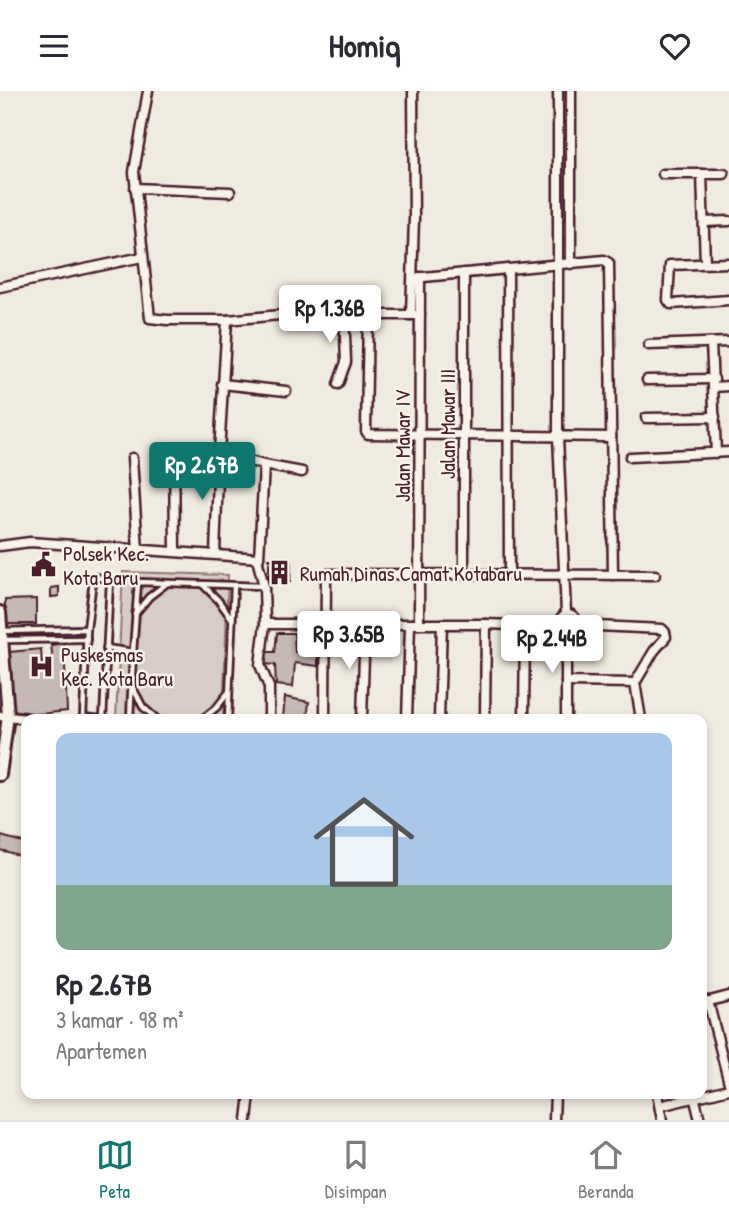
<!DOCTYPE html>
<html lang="id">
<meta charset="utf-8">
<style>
body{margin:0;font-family:"Patrick Hand",sans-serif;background:#f7f7f7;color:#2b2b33;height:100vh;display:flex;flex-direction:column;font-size:26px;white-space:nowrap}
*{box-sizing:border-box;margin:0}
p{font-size:23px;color:#7c7c81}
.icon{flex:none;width:38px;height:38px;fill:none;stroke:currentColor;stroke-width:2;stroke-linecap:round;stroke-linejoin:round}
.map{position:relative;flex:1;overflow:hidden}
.panel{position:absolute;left:21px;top:623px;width:686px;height:385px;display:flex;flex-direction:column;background:#fff;border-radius:14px;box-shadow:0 4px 10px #0003}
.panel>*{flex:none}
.price{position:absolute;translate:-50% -60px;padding:0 16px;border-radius:7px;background:#fff;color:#222;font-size:23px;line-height:46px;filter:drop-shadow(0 2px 4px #0008)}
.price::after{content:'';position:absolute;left:50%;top:42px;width:21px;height:16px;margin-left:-10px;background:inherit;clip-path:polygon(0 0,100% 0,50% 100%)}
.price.active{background:#0f766e;color:#fff}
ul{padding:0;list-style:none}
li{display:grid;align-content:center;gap:14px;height:371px;padding:0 35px}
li+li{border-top:2px solid #e1e1e2}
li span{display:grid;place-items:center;height:217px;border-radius:14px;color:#555}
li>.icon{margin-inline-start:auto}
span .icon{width:126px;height:126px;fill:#fffc;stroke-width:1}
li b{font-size:30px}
header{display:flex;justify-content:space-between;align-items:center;height:91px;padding:0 35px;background:#fff;font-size:32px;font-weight:700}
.tabs{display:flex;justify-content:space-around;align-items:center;height:98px;border-top:2px solid #e1e1e2;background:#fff;font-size:19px;color:#7c7c81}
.tabs a{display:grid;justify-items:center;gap:4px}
.tabs .active{color:#0f766e}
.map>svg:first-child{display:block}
.green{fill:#d8cdc6;stroke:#917678;stroke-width:2}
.building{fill:#c6b8b3;stroke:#4a1f2b;stroke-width:2}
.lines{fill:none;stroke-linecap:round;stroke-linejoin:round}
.service-casing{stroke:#4a1f2b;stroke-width:10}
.minor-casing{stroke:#4a1f2b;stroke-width:13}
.tertiary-casing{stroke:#4a1f2b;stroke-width:16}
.service{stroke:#f7f3e8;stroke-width:4.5}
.minor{stroke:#f7f3e8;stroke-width:8}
.tertiary{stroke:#f7f3e8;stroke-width:10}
.labels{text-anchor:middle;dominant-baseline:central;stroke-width:5;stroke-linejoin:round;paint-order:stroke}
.street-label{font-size:21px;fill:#4a1f2b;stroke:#f7f3e8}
.poi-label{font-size:21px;fill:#4a1f2b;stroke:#f7f3e8;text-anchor:start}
</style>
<header><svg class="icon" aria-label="menu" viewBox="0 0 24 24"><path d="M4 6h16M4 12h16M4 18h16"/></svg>Homiq<svg class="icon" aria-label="heart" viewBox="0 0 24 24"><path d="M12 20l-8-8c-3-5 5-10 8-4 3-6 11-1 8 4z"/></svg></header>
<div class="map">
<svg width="729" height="1029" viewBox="0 0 729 1029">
<rect width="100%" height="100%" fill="#f0ebe0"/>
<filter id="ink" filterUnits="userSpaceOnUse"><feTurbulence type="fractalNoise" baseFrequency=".0143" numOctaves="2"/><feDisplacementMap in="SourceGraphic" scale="14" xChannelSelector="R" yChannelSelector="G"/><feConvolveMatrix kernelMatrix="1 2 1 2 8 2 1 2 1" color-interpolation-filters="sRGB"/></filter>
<g filter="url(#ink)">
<path class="green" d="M123 481 228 484 223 628H116Z"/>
<g class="building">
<path d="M269 468 291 470 290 491H269Z"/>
<path d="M59 496V505L51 506V497Z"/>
<path d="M36 508V533H5V509Z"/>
<path d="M277 542H294L295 561 318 563V575L295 572 293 596 276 594 275 574 264 573 265 561H275Z"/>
<path d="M64 552 67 620 39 623 12 619 9 561 41 558 42 572 53 571 51 554Z"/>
<path d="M285 606 309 611 307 628 283 626Z"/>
<path d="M25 638H26V657H22Z"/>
<path d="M1 745 26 752V766L0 759Z"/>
</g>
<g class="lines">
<defs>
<g id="service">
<path d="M95 486 109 488 110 490 103 628 83 626 87 538 93 489Z"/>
<path d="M204 495 218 509 232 528"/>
<path d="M135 523 149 506 166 493"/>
<path d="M3 540 87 538"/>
<path d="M3 549 87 548"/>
<path d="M106 557 133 561 138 491 263 495"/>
<path d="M133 597 143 616 157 628"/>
<path d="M130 628 133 561"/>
<path d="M202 628 216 617 228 602"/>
<path d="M228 628 234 495"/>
</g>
<g id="minor">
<path d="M148 0 134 81 150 227 167 229H227L332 219 368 224H420"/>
<path d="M558 0V346L566 522"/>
<path d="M663 83H724"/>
<path d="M702 83 705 172"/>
<path d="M135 97 230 101"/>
<path d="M704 131 729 130"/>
<path d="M729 172 670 174 668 209 671 213 729 209"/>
<path d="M571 173V0"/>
<path d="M508 178 509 483"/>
<path d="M464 182V483"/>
<path d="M413 187 604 169 609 172 613 484"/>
<path d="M0 196 142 166"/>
<path d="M368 224 366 340 368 343 611 346"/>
<path d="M411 224 414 127 413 0"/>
<path d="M711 252 716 362"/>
<path d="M649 254 729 251"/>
<path d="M647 289 714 288"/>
<path d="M222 293 286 300"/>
<path d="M338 293 346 271 344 219"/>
<path d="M714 296 729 295"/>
<path d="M646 327 715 326"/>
<path d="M174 358 175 460"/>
<path d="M630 366 729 361"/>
<path d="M132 367 138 459"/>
<path d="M264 374 302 381"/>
<path d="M0 455 30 451 259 467 264 374 219 362 227 229"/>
<path d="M215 462 219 362"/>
<path d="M257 468 264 495 265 533 260 574 269 596V628"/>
<circle cx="568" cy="531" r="8"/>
<path d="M265 533H486L561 536"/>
<path d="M419 533 420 186"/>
<path d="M575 534 662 538 665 541 666 546 654 560 635 592 641 628"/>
<path d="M566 591 635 592"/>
<path d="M0 625 27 628"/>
<path d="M325 628 326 485 328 483 655 484"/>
<path d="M362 628 365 533"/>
<path d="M407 628 410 533"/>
<path d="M439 628 442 533"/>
<path d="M485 628 486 533"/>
<path d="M524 628 525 534"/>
<path d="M566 628V539"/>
<path d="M708 910 729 992"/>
<path d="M702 912 729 905"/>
<path d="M657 1003 662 1029"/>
<path d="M694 1005 700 1029"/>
<path d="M660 1015 729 998"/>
<path d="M247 1029 250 1003"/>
<path d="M554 1029 555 1003"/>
</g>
<path id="tertiary" d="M0 521 8 625 0 684"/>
</defs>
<use href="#service" class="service-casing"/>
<use href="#minor" class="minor-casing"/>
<use href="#tertiary" class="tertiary-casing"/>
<use href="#service" class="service"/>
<use href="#minor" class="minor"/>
<use href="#tertiary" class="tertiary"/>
</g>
</g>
<defs>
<symbol id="civic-bare" viewBox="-9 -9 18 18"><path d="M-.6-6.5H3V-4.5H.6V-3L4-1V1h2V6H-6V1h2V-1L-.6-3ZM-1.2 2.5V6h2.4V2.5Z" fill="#4a1f2b" stroke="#f7f3e8" stroke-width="2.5" paint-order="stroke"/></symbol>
<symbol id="building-bare" viewBox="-9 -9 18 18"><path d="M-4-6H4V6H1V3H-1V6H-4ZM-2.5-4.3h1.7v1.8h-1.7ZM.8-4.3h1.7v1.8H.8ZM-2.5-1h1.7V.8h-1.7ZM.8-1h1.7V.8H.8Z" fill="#4a1f2b" stroke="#f7f3e8" stroke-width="2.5" paint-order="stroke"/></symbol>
<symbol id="hospital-bare" viewBox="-9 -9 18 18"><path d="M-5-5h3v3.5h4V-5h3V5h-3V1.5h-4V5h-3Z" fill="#4a1f2b" stroke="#f7f3e8" stroke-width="2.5" paint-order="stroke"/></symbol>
</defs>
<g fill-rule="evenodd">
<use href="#civic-bare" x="26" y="456" width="35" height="35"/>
<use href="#building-bare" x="262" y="464" width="35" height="35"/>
<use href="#hospital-bare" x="24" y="558" width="35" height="35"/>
</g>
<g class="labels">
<g class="street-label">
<text transform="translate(447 333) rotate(-90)">Jalan Mawar III</text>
<text transform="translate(402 355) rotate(-90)">Jalan Mawar IV</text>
</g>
<g class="poi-label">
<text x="63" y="462">Polsek Kec.<tspan x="63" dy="24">Kota Baru</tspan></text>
<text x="300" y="482">Rumah Dinas Camat Kotabaru</text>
<text x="61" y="563">Puskesmas<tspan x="61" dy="24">Kec. Kota Baru</tspan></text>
</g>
</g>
</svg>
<b class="price" style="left:330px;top:254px">Rp 1.36B</b>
<b class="price active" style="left:202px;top:411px">Rp 2.67B</b>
<b class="price" style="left:349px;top:580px">Rp 3.65B</b>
<b class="price" style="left:552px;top:584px">Rp 2.44B</b>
<section class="panel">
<ul>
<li><span style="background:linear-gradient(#a9c7e8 70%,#7fa58c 0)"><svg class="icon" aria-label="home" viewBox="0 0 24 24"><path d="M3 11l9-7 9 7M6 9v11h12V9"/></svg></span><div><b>Rp 2.67B</b><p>3 kamar · 98 m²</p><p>Apartemen</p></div></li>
</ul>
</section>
</div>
<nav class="tabs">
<a class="active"><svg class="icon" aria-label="map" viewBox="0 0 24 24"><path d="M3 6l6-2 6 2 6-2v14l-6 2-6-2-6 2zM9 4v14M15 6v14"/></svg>Peta</a>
<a><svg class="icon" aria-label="saved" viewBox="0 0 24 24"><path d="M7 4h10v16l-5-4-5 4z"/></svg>Disimpan</a>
<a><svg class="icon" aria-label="home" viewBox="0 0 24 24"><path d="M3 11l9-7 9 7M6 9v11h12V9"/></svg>Beranda</a>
</nav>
